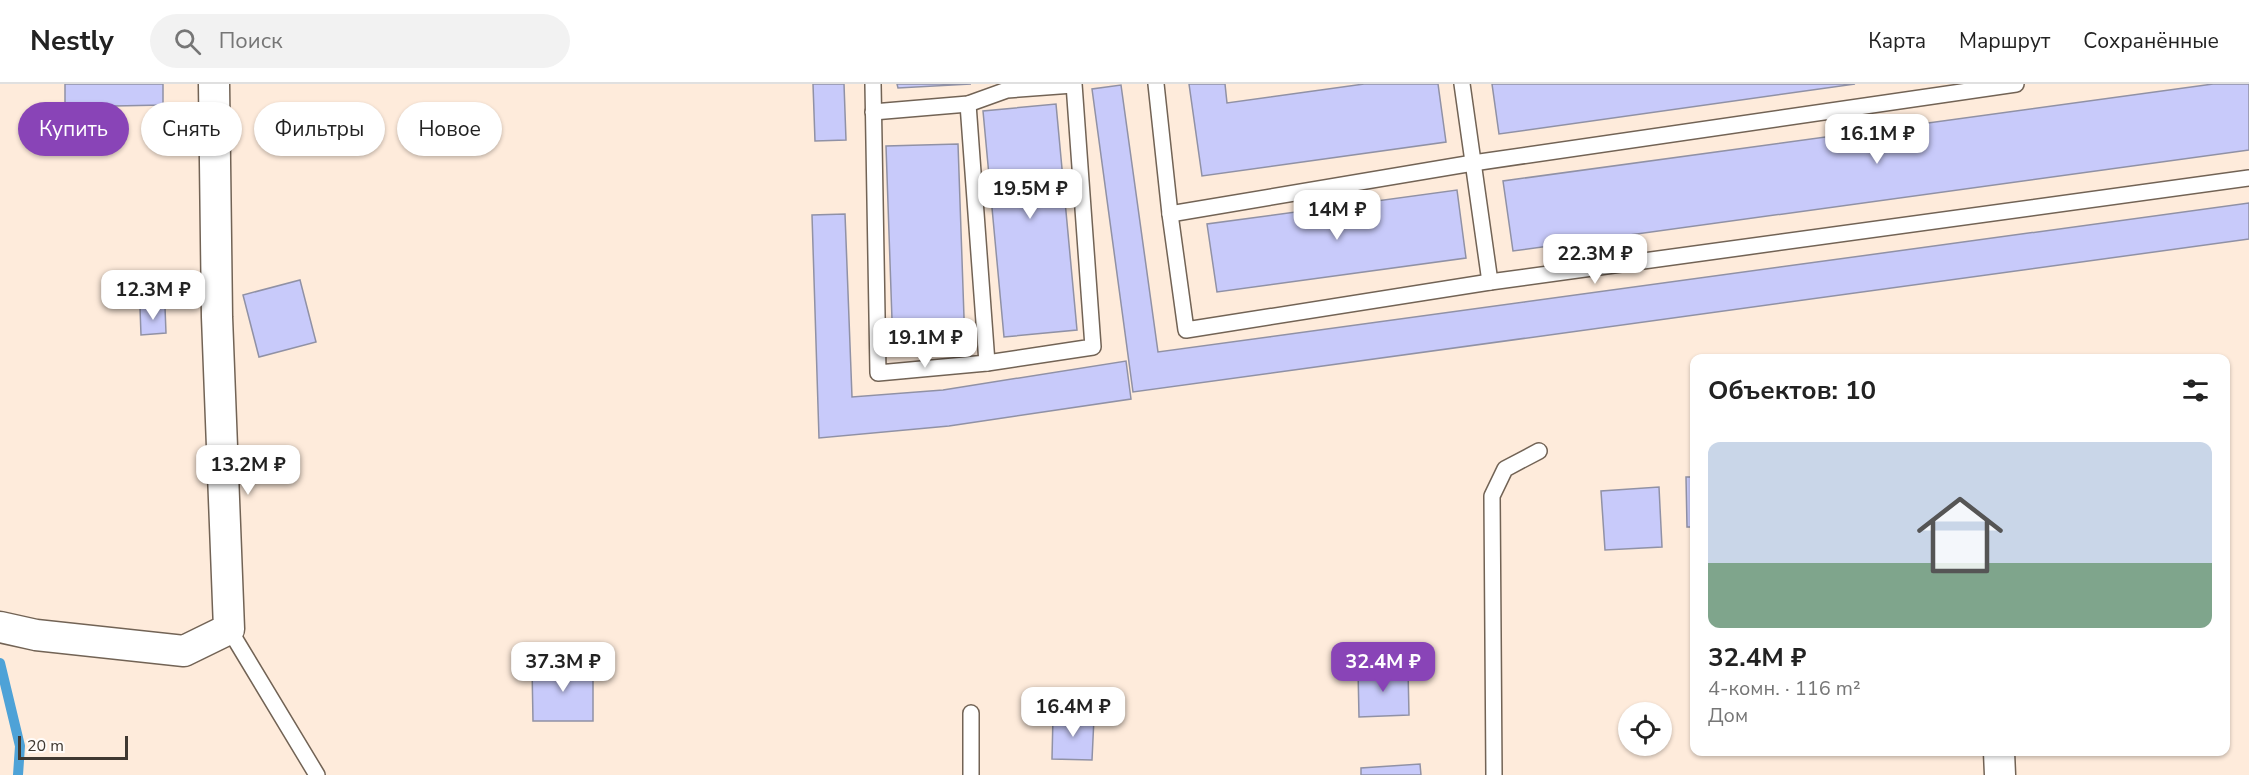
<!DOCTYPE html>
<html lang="ru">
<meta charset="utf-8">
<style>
body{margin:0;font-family:"Nunito Sans",sans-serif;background:#f2f2f2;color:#222;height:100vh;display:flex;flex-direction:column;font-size:22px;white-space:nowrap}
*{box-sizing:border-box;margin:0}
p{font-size:20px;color:#767676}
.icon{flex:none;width:33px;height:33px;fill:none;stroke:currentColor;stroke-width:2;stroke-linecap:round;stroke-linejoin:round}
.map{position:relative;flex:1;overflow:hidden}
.sheet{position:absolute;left:1690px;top:270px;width:540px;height:402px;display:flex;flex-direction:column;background:#fff;border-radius:12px;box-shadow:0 2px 4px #0004}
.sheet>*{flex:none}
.top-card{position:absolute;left:18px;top:18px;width:570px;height:54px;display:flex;gap:12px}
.tools{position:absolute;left:1618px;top:618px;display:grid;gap:12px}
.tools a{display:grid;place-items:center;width:54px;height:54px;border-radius:50%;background:#fff;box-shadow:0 2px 4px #0004;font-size:30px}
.scale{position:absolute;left:18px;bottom:15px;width:110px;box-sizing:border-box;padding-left:6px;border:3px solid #3f3831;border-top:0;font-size:16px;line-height:21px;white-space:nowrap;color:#3f3831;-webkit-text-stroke:4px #fffbf8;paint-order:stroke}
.price{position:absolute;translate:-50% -51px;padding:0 14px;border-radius:12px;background:#fff;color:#222;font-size:20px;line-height:39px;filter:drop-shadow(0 2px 3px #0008)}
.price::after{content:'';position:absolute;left:50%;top:36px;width:18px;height:14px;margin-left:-9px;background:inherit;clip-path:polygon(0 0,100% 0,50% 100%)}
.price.current{background:#8944b7;color:#fff}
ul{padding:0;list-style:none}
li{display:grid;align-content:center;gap:12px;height:318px;padding:0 18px}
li+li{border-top:2px solid #e0e0e0}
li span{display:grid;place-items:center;height:186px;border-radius:12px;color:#555}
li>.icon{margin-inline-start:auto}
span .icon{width:108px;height:108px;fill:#fffc;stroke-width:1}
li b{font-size:26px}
h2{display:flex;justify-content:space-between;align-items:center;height:72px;padding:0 18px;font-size:26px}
.pill{padding:0 21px;border-radius:27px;background:#fff;box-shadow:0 2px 4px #0004;font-size:21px;line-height:54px}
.pill.current{background:#8944b7;color:#fff}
header{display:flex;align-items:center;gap:36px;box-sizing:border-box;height:84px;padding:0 30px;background:#fff;border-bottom:2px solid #e0e0e0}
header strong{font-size:28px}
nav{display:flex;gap:33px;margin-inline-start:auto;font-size:21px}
.search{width:420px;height:54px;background:#f2f2f2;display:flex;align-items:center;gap:15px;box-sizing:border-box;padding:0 21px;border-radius:33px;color:#767676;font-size:22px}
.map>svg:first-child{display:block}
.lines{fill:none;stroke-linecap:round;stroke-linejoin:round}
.stream{stroke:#4ea2d7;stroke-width:10}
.building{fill:#c8cafa;stroke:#9091a5;stroke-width:1.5}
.service-casing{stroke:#726355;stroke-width:18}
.minor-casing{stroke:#726355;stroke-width:33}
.service{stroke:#fff;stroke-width:15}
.minor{stroke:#fff;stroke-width:30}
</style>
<header>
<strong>Nestly</strong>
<div class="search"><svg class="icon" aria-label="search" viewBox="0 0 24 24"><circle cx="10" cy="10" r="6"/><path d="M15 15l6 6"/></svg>Поиск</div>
<nav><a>Карта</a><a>Маршрут</a><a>Сохранённые</a></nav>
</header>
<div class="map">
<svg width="2249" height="691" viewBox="0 0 2249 691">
<rect width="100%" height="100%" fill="#feebdb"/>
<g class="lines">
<path class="stream" d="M0 579 20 662 18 691"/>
</g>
<g class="building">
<path d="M65 0H163V21L65 23Z"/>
<path d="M813 0H844L846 56 815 57Z"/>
<path d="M897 0H971L898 4Z"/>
<path d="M1189 0H1225L1227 19 1364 0H1438L1446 58 1202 92Z"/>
<path d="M1492 0H1855L1499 50Z"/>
<path d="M2213 0H2249V66L1513 167 1503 97Z"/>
<path d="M1121 1 1158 268 2249 119V155L1133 308 1092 5Z"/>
<path d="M1056 20 1077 246 1004 253 983 27Z"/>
<path d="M958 60 965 262 893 265 886 62Z"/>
<path d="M1457 106 1466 174 1217 208 1207 140Z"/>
<path d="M845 130 852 313 943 306 1126 277 1131 315 949 342 819 354 812 131Z"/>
<path d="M300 196 316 258 259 273 243 211Z"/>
<path d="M165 223 166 249 141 251 140 224Z"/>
<path d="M1686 393H1695V443H1687Z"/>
<path d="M1659 403 1662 463 1605 466 1601 407Z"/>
<path d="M593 581V637H533L532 582Z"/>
<path d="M1408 585 1409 631 1359 633 1358 586Z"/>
<path d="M1053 632 1094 634 1092 676 1052 675Z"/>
<path d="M1420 680 1421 691H1361V684Z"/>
</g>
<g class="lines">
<defs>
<g id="service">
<path d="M873 0 878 289 987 279 1093 263 1074 0"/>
<path d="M1156 0 1170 130 1186 246 1490 198 2249 94"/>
<path d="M1462 0 1490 198"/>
<path d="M968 20 987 279"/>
<path d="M873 28 968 20 1007 6 1073 1"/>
<path d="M1170 130 1473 79 2016 0"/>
<path d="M229 545 317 691"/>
<path d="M971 629V691"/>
<path d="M1494 691 1492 412 1505 385 1539 367"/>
</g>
<g id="minor">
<path d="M0 543 36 551 184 567 229 545 217 233 214 0"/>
<path d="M1999 668 2000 691"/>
</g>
</defs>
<use href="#service" class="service-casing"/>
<use href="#minor" class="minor-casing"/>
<use href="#service" class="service"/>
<use href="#minor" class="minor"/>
</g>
</svg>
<div class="tools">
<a><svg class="icon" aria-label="locate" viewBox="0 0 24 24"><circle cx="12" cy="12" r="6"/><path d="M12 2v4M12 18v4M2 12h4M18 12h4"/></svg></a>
</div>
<div class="scale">20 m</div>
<b class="price" style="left:1877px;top:81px">16.1M ₽</b>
<b class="price" style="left:1030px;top:136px">19.5M ₽</b>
<b class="price" style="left:1337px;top:157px">14M ₽</b>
<b class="price" style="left:1595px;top:201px">22.3M ₽</b>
<b class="price" style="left:153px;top:237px">12.3M ₽</b>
<b class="price" style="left:925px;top:285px">19.1M ₽</b>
<b class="price" style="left:248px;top:412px">13.2M ₽</b>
<b class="price" style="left:563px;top:609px">37.3M ₽</b>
<b class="price current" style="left:1383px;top:609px">32.4M ₽</b>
<b class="price" style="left:1073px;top:654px">16.4M ₽</b>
<div class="top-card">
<a class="pill current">Купить</a>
<a class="pill">Снять</a>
<a class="pill">Фильтры</a>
<a class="pill">Новое</a>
</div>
<section class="sheet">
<h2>Объектов: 10<svg class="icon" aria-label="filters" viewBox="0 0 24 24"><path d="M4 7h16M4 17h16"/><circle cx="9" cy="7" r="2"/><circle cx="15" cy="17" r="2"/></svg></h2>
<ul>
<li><span style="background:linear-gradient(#c9d6e8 65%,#7fa58c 0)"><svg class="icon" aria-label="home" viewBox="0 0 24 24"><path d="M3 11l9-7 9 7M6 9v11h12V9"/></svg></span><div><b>32.4M ₽</b><p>4-комн. · 116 m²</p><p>Дом</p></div></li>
</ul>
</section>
</div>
